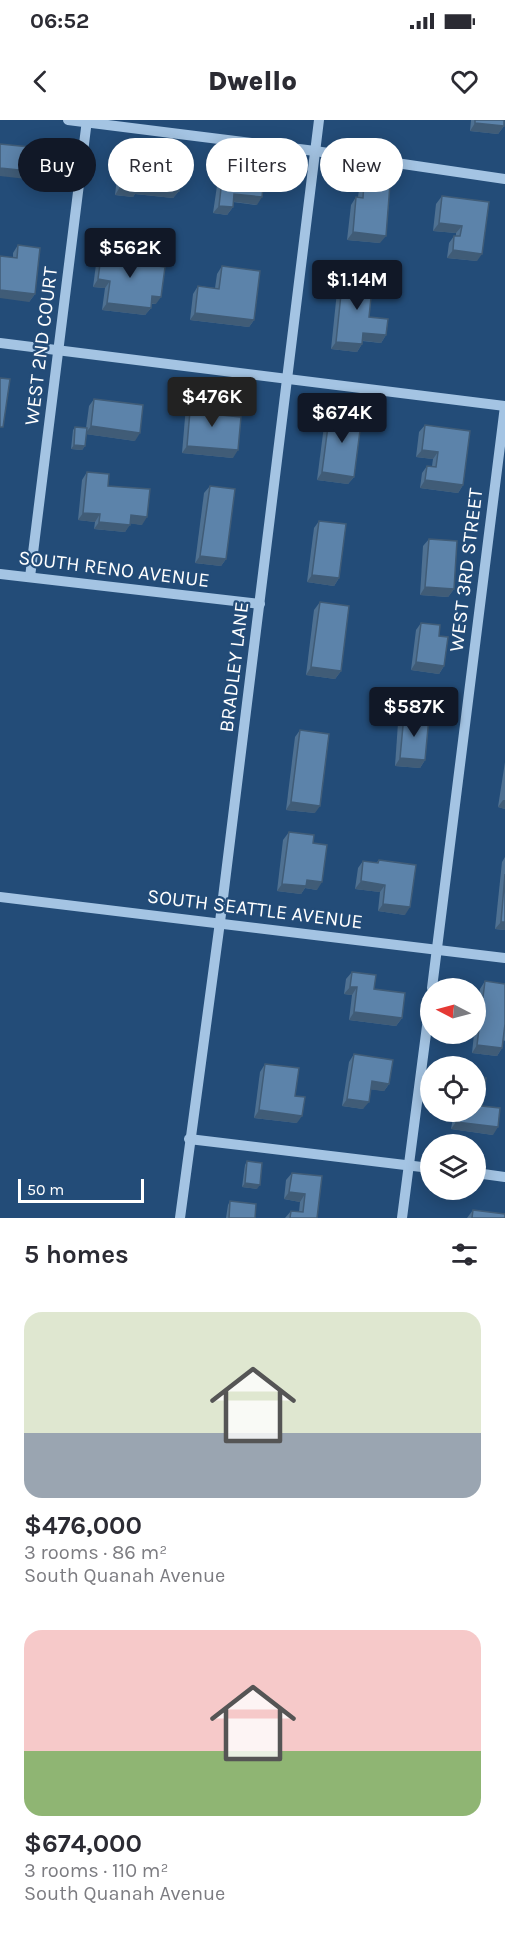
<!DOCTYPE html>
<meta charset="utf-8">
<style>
body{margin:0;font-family:Karla,sans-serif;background:#f2f2f3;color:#2b2b33;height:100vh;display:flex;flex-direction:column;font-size:22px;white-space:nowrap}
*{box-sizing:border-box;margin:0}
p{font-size:20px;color:#7c7c81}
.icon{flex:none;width:33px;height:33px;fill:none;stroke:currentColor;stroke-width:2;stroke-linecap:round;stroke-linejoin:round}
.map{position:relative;height:1098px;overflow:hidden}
.details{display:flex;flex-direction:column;background:#fff;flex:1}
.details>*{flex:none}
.banner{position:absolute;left:18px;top:18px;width:470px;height:54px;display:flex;gap:12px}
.needle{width:39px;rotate:276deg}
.buttons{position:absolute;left:420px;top:858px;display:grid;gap:12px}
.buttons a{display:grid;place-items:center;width:66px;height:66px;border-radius:50%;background:#fff;box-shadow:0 3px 15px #0003;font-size:30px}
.scale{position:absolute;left:18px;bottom:15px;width:126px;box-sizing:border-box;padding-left:6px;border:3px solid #fff;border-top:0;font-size:16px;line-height:21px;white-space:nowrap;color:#fff;-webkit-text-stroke:4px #234c78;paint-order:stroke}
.price{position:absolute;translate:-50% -51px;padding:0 14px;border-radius:6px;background:#111827;color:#fff;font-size:20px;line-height:39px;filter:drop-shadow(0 2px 3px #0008)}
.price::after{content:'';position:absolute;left:50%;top:36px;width:18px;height:14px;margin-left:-9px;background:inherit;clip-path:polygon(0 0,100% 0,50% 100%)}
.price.on{background:#222;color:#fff}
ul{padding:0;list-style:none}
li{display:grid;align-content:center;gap:12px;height:318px;padding:0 24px}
li span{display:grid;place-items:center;height:186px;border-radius:18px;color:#555}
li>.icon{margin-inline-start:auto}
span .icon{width:108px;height:108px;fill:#fffc;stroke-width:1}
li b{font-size:26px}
h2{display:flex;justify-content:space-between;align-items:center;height:72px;padding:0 24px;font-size:26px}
.chip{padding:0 21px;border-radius:27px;background:#fff;box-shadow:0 3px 15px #0003;font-size:21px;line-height:54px}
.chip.on{background:#111827;color:#fff}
.status{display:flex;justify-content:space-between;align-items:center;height:42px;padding:0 30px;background:#fff;direction:ltr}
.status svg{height:16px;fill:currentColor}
header{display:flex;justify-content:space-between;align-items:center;height:78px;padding:0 24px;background:#fff;font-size:27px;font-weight:800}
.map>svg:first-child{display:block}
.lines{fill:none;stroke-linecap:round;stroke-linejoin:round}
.minor{stroke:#a4c4e3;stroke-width:10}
.wall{fill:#4f7192}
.shaded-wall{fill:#405c77}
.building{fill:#5c83aa;stroke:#405c77;stroke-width:1.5}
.labels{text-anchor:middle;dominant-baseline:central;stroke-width:4.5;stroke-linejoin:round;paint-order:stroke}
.street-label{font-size:20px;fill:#fff;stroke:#234c78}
</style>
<div class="status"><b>06:52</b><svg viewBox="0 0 49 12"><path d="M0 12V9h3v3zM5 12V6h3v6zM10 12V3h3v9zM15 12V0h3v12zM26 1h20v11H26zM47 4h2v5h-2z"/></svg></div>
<header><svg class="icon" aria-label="back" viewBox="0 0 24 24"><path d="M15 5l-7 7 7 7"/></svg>Dwello<svg class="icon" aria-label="heart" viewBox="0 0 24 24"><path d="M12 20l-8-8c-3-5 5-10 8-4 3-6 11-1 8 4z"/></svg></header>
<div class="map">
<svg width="505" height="1098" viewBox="0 0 505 1098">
<rect width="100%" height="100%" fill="#234c78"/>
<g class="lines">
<g class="minor">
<path d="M68 0 315 31 505 59"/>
<path d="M0 223 505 286"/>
<path d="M0 454 260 484"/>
<path d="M30 457 87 0"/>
<path d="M0 777 505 838"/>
<path d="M432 868 505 286"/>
<path d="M189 1019 430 1048"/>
<path d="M476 1053 505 1057"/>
<path d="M180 1098 220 802 319 0"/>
<path d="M402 1098 430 883"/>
</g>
</g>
<g class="wall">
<path d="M471 0H504V6L498 14 470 11Z"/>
<path d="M123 41 159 51 179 71 173 78 135 74 133 77 115 75 118 49Z"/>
<path d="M223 51 257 85 233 82V87L227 95 213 93 218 59Z"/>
<path d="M364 62 380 123 347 120 351 85 356 77H358L359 70Z"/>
<path d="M442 76 489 82 477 141 447 138 449 123 454 116H456V113L433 111 436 84Z"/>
<path d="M18 125 35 174 29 182 13 138V133Z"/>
<path d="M102 129 143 144 156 184H151V188L145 195 102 190 105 168 93 167 97 137Z"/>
<path d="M222 146 254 200 249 207 190 200 193 174 198 166 215 168 217 154Z"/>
<path d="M343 155 369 197 386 215 381 223 362 221V224L357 232 331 229 338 162Z"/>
<path d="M94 279 135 321 86 314 85 326 82 330 71 329 73 310 75 307 86 308 89 286Z"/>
<path d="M191 279 211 294 233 338 182 333 186 286Z"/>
<path d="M330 291 354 357 348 364 317 360 325 298Z"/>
<path d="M425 305 463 365 458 373 420 368 422 353 427 346H432L433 339 416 337 419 312Z"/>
<path d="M87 352 108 366 142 405 130 403 125 412 94 409 95 402 78 400 82 360Z"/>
<path d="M210 366 226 439 221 446 195 443 204 373Z"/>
<path d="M319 401 339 458 334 466 307 462 314 408Z"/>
<path d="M429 419 454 469 448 477 420 475 423 426Z"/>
<path d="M320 482 341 551 335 559 306 555 314 490Z"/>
<path d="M421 503 439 516 444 546 439 554 411 550 416 510Z"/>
<path d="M404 595 425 640 420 648 395 646 398 603Z"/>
<path d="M300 610 315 693 286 690 295 617Z"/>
<path d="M505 642V689L498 687Z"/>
<path d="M289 712 313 723 317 770 305 768 301 774 277 771 283 720Z"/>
<path d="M505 737V810L495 809 502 742Z"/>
<path d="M379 740 405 795 378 791 380 772 355 769 358 748 363 741 376 743Z"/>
<path d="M352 852 374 869 402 898 396 906 349 900 352 875 344 874 346 859Z"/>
<path d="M485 861 505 864V921L503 920 502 928 497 936 472 933 474 914H476V904L480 869Z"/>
<path d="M354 934 389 964 384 971 370 969 363 989 342 986 349 942Z"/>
<path d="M265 944 295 976 297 1003 254 998 260 952Z"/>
<path d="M482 986 493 1015 451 1009 454 992H476Z"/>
<path d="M247 1041 257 1069 242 1067 245 1045Z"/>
<path d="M292 1053 322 1056 317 1098H285L291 1091 299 1092 300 1082 284 1079 286 1060Z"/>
<path d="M230 1081 255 1098H226L228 1085Z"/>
<path d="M473 1090 505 1098H467Z"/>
</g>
<g class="shaded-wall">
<path d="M475 3 504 6 498 14 470 11Z"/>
<path d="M0 48 58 54 53 62 0 56Z"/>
<path d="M139 66 179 71 173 78 135 74 133 77 115 75 120 67Z"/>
<path d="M234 74 262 77 257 85 229 81Z"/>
<path d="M219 86 233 87 227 95 213 93Z"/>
<path d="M439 103 462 106 456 113 433 111Z"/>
<path d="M353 112 386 116 380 123 347 120Z"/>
<path d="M453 130 482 134 477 141 447 138Z"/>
<path d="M98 159 110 161 105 168 93 167Z"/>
<path d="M0 170 35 174 29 182 0 178Z"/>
<path d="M152 176 161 177 156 184 147 183Z"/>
<path d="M107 183 151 188 145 195 102 190Z"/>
<path d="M195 193 254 200 249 207 190 200Z"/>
<path d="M363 213 386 215 381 223 358 220Z"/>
<path d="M336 222 362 224 357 232 331 229Z"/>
<path d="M91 306 140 313 135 321 85 314Z"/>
<path d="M74 325 85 326 82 330 71 329Z"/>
<path d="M187 326 238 330 233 338 182 333Z"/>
<path d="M422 330 438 332 433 339 416 337Z"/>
<path d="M322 352 354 357 348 364 317 360Z"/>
<path d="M425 360 463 365 458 373 420 368Z"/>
<path d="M83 393 100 394 95 402 78 400Z"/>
<path d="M131 395 147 397 142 405 126 403Z"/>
<path d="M99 402 130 405 125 412 94 409Z"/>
<path d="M200 436 226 439 221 446 195 443Z"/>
<path d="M312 455 339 458 334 466 307 462Z"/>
<path d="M425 467 454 469 448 477 420 475Z"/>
<path d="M416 542 444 546 439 554 411 550Z"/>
<path d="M311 547 341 551 335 559 306 555Z"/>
<path d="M400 638 425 640 420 648 395 646Z"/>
<path d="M503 680H505V689L498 687Z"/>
<path d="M291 682 320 686 315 693 286 690Z"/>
<path d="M307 760 322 762 317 770 305 768 301 774 277 771 282 764Z"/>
<path d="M361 761 385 765 380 772 355 769Z"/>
<path d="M383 784 410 787 405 795 378 791Z"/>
<path d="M501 802H505V810L495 809Z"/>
<path d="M350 867H357L352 875 344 874Z"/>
<path d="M354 892 402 898 396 906 349 900Z"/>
<path d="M477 925 502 928 497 936 472 933Z"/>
<path d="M372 961 389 964 384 971 366 969Z"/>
<path d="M347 979 369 982 363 989 342 986Z"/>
<path d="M259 990 302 996 297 1003 254 998Z"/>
<path d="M456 1002 498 1007 493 1015 451 1009Z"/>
<path d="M245 1063 260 1065 257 1069 242 1067Z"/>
<path d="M289 1072 305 1074 300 1082 284 1079Z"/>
</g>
<g class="building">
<path d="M475 0H504V6L475 3Z"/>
<path d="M0 24 60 30 58 54 0 48Z"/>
<path d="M123 41 159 46V51L181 54 179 71 139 66 138 69 120 67Z"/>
<path d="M223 51 264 57 262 77 234 74 233 87 219 86Z"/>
<path d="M364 62 390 64 386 116 353 112 356 77 363 78Z"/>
<path d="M442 76 489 82 482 134 453 130 454 116H460L462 106 439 103Z"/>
<path d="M18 125 40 128 35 174 0 170V136L17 138Z"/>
<path d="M102 129 144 134 143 144 165 147 161 177 152 176 151 188 107 183 110 161 98 159Z"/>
<path d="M222 146 260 151 254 200 195 193 198 166 219 169Z"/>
<path d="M343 155 373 158 369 197 388 199 386 215 363 213 362 224 336 222Z"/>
<path d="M0 258 10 259 3 307H0Z"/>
<path d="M94 279 143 285 140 313 91 306Z"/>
<path d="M191 279 213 281 211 294 241 297 238 330 187 326Z"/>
<path d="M330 291 362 295 354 357 322 352Z"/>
<path d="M425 305 470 311 463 365 425 360 427 346 436 347 438 332 422 330Z"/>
<path d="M75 307 87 308 85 326 74 325Z"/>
<path d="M87 352 109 354 108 366 150 369 147 397 131 395 130 405 99 402 100 394 83 393Z"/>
<path d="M210 366 235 369 226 439 200 436Z"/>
<path d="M319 401 346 404 339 458 312 455Z"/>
<path d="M429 419 457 421 454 469 425 467Z"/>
<path d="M320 482 349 486 341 551 311 547Z"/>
<path d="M421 503 440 505 439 516 448 517 444 546 416 542Z"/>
<path d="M404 595 429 597 425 640 400 638Z"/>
<path d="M300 610 329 614 320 686 291 682Z"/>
<path d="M289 712 314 715 313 723 327 725 322 762 307 760 306 766 282 764Z"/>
<path d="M379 740 416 745 410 787 383 784 385 765 361 761 363 741 378 743Z"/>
<path d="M505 754V802H501Z"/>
<path d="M352 852 376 855 374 869 405 873 402 898 354 892 357 867H350Z"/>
<path d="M485 861 505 864V904L502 928 477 925Z"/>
<path d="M354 934 393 940 389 964 372 961 369 982 347 979Z"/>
<path d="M265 944 299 948 295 976 305 977 302 996 259 990Z"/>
<path d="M476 957 486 958 482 986 500 988 498 1007 456 1002 458 992H476Z"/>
<path d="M247 1041 262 1043 260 1065 245 1063Z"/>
<path d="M292 1053 322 1056 317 1098H290L291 1091 303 1092 305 1074 289 1072Z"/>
<path d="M230 1081 256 1084 255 1098H229Z"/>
<path d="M473 1090 505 1094V1098H472Z"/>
</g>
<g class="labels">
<g class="street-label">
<text transform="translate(41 226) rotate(-83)">WEST 2ND COURT</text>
<text transform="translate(114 449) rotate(7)">SOUTH RENO AVENUE</text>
<text transform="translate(466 450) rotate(-83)">WEST 3RD STREET</text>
<text transform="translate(234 547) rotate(-83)">BRADLEY LANE</text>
<text transform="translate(255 789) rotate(7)">SOUTH SEATTLE AVENUE</text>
</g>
</g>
</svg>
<div class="buttons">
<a><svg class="needle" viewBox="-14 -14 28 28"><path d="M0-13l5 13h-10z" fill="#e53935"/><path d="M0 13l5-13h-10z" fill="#7c7c81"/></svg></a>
<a><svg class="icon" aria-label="locate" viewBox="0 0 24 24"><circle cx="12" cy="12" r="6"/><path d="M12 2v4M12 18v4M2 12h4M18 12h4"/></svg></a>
<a><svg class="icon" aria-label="layers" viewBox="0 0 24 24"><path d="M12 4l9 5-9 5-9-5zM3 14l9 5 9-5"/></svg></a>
</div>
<div class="scale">50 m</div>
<b class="price" style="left:130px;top:159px">$562K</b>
<b class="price" style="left:357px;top:191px">$1.14M</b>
<b class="price on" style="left:212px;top:308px">$476K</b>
<b class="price" style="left:342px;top:324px">$674K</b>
<b class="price" style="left:414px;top:618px">$587K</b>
<div class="banner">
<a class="chip on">Buy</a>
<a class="chip">Rent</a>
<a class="chip">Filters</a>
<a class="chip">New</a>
</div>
</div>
<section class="details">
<h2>5 homes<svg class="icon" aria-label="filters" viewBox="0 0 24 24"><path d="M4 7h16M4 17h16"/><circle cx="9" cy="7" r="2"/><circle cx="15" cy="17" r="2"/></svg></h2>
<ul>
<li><span style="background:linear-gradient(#dfe7d0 65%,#9aa5b1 0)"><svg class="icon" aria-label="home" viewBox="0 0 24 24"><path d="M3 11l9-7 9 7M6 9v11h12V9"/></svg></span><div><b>$476,000</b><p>3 rooms · 86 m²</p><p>South Quanah Avenue</p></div></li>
<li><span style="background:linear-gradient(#f6c9c9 65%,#8fb573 0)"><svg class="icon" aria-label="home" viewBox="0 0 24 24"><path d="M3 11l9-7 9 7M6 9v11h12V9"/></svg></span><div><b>$674,000</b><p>3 rooms · 110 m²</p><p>South Quanah Avenue</p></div></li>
</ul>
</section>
